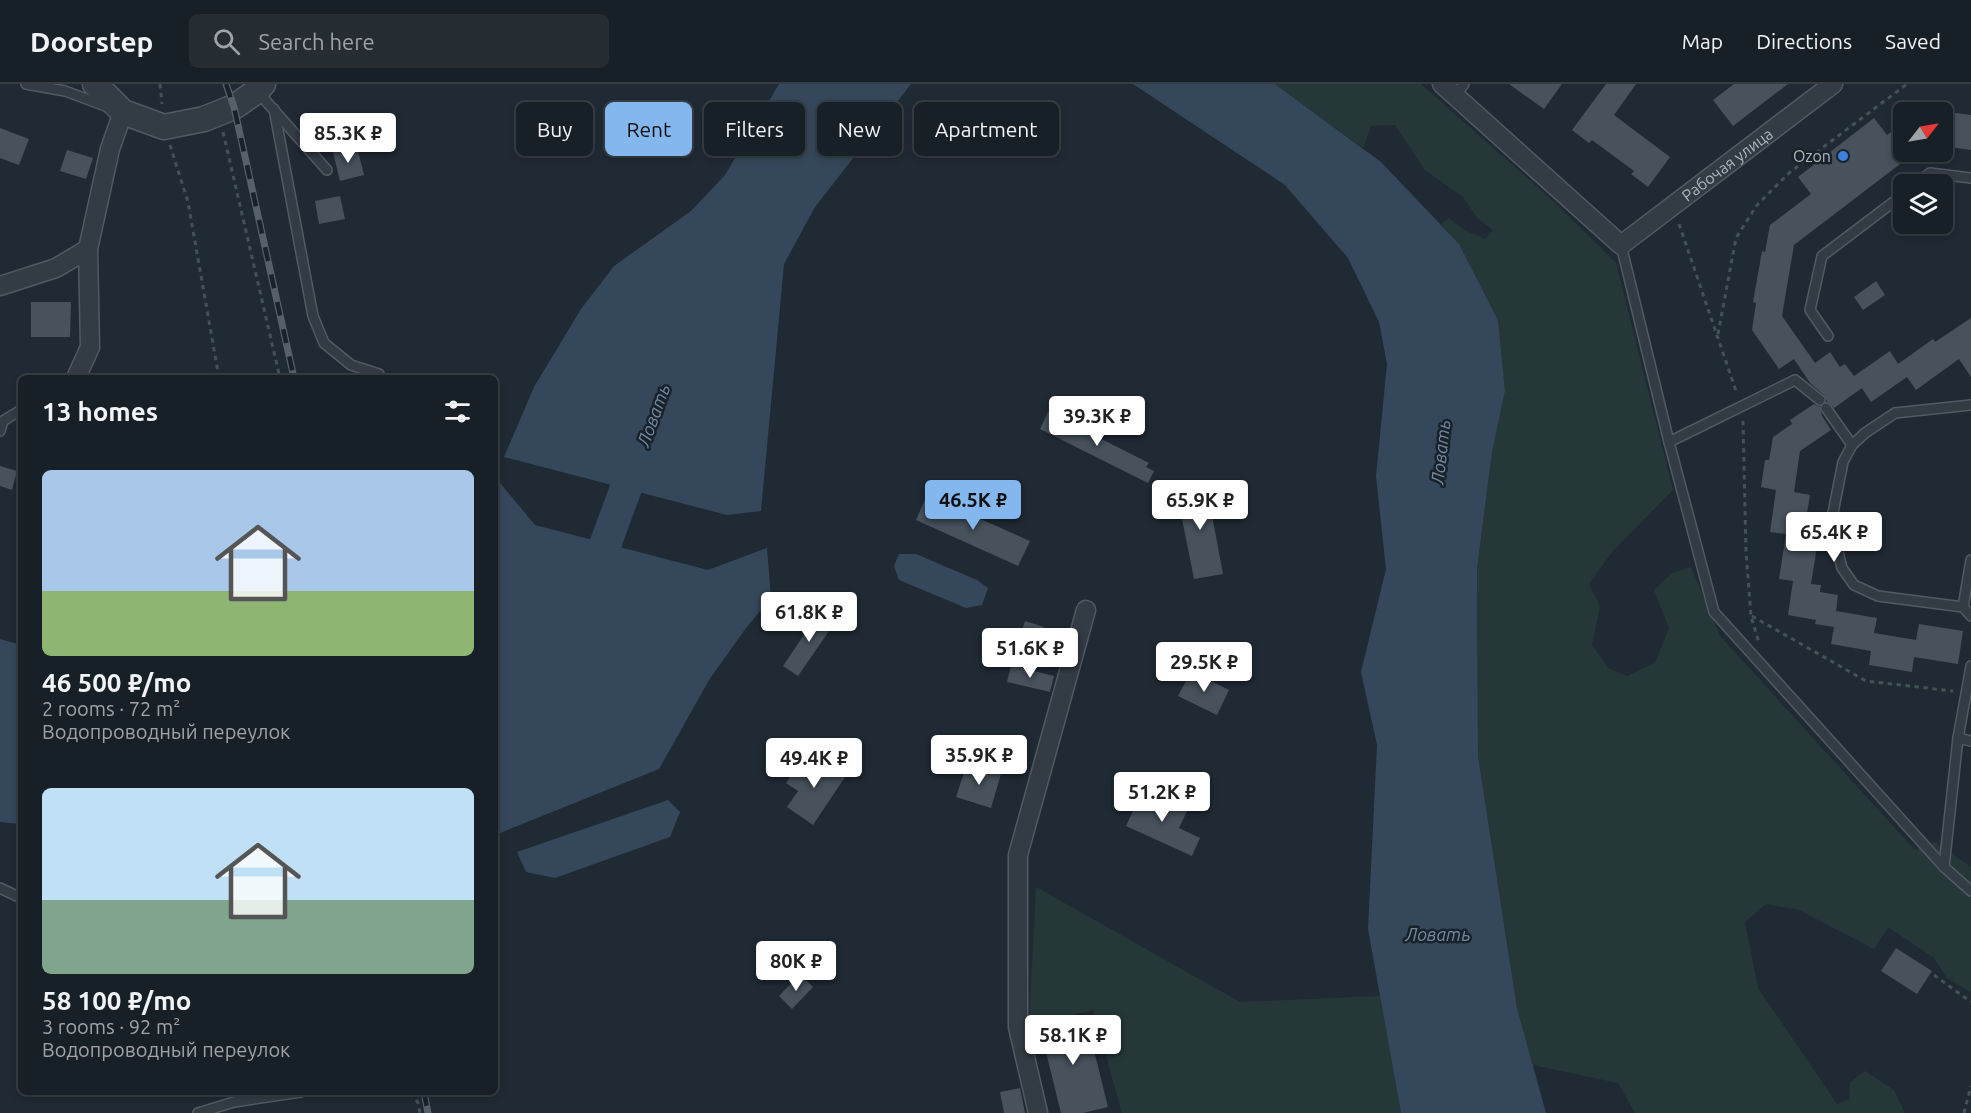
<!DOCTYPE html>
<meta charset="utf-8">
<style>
body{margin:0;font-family:Ubuntu,sans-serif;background:#252d33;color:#f1f3f6;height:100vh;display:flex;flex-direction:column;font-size:22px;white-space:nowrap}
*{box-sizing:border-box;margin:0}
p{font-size:20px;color:#9fa3a7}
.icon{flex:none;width:33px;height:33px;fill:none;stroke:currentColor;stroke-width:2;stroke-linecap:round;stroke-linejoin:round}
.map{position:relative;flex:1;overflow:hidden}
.drawer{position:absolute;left:18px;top:291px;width:480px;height:720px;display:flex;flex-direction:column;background:#182027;border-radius:9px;box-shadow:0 3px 9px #0003,0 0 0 2px #363e44}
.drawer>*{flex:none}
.top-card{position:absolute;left:516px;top:18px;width:570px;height:54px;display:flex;gap:12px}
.needle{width:39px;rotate:59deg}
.tools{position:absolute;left:1893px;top:18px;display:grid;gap:12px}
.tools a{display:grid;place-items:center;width:60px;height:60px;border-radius:9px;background:#182027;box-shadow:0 3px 9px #0003,0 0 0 2px #363e44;font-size:30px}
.price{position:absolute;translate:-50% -51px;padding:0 14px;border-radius:6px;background:#fff;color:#222;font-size:20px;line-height:39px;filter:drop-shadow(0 2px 3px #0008)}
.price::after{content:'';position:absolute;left:50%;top:36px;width:18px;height:14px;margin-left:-9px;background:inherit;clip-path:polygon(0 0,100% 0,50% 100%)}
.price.current{background:#85b7ef;color:#111}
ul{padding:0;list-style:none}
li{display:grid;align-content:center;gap:12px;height:318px;padding:0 24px}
li span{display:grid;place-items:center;height:186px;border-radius:9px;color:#555}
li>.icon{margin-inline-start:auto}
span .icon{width:108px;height:108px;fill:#fffc;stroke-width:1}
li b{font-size:26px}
h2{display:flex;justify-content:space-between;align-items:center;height:72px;padding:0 24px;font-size:26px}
.pill{padding:0 21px;border-radius:9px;background:#182027;box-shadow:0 3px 9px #0003,0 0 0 2px #363e44;font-size:21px;line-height:54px}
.pill.current{background:#85b7ef;color:#111}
header{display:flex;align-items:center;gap:36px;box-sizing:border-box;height:84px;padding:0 30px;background:#182027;border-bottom:2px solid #363e44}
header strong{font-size:28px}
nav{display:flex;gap:33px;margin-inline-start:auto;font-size:21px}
.search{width:420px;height:54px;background:#252d33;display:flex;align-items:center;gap:15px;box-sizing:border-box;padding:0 21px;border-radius:9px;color:#9fa3a7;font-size:22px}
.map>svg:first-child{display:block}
.green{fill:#253837}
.water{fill:#35475a}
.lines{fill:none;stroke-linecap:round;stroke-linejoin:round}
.river{stroke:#35475a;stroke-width:32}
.building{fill:#47525d}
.service-casing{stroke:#515a63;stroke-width:12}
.minor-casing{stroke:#515a63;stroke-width:21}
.tertiary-casing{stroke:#515a63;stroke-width:27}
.path{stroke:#425354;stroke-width:3;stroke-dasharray:4.5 4.5;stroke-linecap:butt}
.service{stroke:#333c44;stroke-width:9}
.minor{stroke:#333c44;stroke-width:18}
.tertiary{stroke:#333c44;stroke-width:24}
.rail-casing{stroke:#56606b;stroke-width:7}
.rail{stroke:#192129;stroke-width:4.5;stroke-dasharray:14;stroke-linecap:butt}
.shop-dot{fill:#3f7fe0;stroke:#192129;stroke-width:2}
.labels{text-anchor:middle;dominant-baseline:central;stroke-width:5;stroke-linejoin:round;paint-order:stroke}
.poi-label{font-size:16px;fill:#adb7c2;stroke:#192129;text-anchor:end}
.street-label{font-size:16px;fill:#adb7c2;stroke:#192129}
.water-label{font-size:18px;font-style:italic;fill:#708aa4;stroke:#192129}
</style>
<header>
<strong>Doorstep</strong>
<div class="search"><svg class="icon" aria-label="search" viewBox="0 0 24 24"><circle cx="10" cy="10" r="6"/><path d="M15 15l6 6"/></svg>Search here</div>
<nav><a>Map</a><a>Directions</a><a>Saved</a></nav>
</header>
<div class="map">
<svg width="1971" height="1029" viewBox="0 0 1971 1029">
<rect width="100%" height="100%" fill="#202a34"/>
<g class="green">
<path d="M1275 0H1421L1551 115 1616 179 1673 406 1612 468 1589 500 1600 522 1592 561 1608 584 1627 592 1655 579 1669 544 1654 506 1672 489 1691 483 1720 552 1915 766 1935 758 1971 783V908L1947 894 1934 874 1888 843 1874 865 1799 826 1766 820 1745 838 1758 904 1837 1020 1850 1015V998L1865 987 1894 1006 1905 1029H1635L1618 999 1533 981 1517 924 1478 672 1477 485 1492 368 1505 307 1498 236 1459 160 1441 140 1449 134 1464 146 1485 155 1493 146 1477 134 1463 113 1425 86 1395 41 1371 42 1363 64Z"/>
<path d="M1036 803 1240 918 1380 912 1401 1029H1122L1093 926 1029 941Z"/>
</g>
<g class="water">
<path d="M779 0H911L815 123 784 180 761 427 727 431 504 373 534 303 581 225 614 182 691 127 725 91Z"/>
<path d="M1133 0H1275L1381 78 1459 160 1498 236 1505 307 1492 368 1477 485 1478 672 1517 924 1546 1029H1401L1368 845 1377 661 1361 588 1386 485 1376 392 1387 280 1379 238 1348 174 1285 101Z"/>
<path d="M495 393 535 441 708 486 767 464 771 514 746 544 709 596 659 685 495 751Z"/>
<path d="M899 470H916L977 496 988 504 982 521 966 524 899 496 894 482Z"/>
<path d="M0 555 21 561V740L0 738Z"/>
<path d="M668 716 680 728 670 753 555 794 526 788 517 768Z"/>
</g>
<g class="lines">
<path class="river" d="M591 499 640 366"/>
</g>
<g class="building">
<path d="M1509 0H1562L1544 25Z"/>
<path d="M1606 0H1636L1614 31 1670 73 1648 103 1631 90 1634 87 1592 56 1589 59 1572 46Z"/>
<path d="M1734 0H1788L1733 42 1713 16Z"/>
<path d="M1942 27 1971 31V66L1942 62Z"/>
<path d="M1874 34 1887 51 1904 39V77L1794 161 1782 232 1815 279 1830 268 1840 283 1845 280 1854 292 1890 267 1898 280 1933 255 1935 258 1971 234V293L1959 275 1916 306 1907 293 1871 318 1862 304 1834 324 1827 317 1824 311 1810 299 1794 275 1779 285 1752 246 1756 219 1753 218 1762 167 1765 168 1770 141 1811 110 1798 93Z"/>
<path d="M0 44 29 55 19 81 0 74Z"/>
<path d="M357 63 364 91 340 97 333 68Z"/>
<path d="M67 66 93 74 86 95 60 87Z"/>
<path d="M340 112 345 135 319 140 315 117Z"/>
<path d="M1876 197 1885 211 1863 226 1854 213Z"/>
<path d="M31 218H71L70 253H31Z"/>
<path d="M1814 320 1820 323 1822 332 1831 346 1800 367 1794 408 1810 411 1803 453 1818 456 1811 500 1821 501 1820 508 1838 511 1836 527 1877 534 1874 549 1916 556 1919 540 1963 547 1958 580 1914 573 1912 588 1869 581 1871 567 1831 560 1834 543 1815 540 1816 536 1788 531 1793 497 1779 495 1786 450 1770 448 1776 406 1761 403 1765 376H1769L1773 353 1792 340 1790 336Z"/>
<path d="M1048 328 1149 379 1146 383 1154 387 1148 399 1040 345Z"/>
<path d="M0 382 17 387 12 406 0 402Z"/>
<path d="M1206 399 1223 490 1194 495 1176 405Z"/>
<path d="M927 411 1030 457 1018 482 916 436Z"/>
<path d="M820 527 836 537 798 592 783 582Z"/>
<path d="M1025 537 1044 543 1039 556 1021 550Z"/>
<path d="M1011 581 1054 592 1050 608 1007 598Z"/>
<path d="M1191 587 1229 606 1217 631 1178 612Z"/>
<path d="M821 674 847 690 813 741 787 723 798 707 786 699 798 681 811 689Z"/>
<path d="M967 679 1001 690 991 724 956 713Z"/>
<path d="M1142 707 1187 727 1179 744 1200 754 1192 772 1126 742Z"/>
<path d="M1896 864 1932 887 1917 910 1881 887Z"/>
<path d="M800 890 813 903 792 925 779 912Z"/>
<path d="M1086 934 1108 1023 1083 1029H1061L1044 960 1037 961 1033 946Z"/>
<path d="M1020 1004 1025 1029H1004L1000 1008Z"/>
</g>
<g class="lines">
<defs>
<g id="service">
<path d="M26 0 65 7 108 23"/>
<path d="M257 7 327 86"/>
<path d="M1456 11 1464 0"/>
<path d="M274 25 313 232 324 259 351 281 379 290"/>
<path d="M1915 100 1930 89 1971 94"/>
<path d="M1621 161 1669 358 1714 528 1944 783 1971 807"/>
<path d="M1828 252 1810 226 1822 172 1904 110"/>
<path d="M1826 324 1852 361"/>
<path d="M0 347 3 337 21 326"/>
<path d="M1669 358 1795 296 1820 316"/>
<path d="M1971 476 1963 523 1971 532"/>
<path d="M1963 523 1878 512 1854 501 1842 484 1831 439 1843 378 1852 361 1865 349 1895 329 1971 321"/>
<path d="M1958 654 1971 657"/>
<path d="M1944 783 1958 654 1971 582"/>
<path d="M0 804 21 814"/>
<path d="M198 1029 234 1018 301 1008"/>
</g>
<g id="minor">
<path id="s1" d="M1442 0 1621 161 1833 0"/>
<path d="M0 202 56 184 88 165"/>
<path d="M76 294 90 263 88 165 110 65 123 28"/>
<path d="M1038 1029 1018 943V771L1086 526"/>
</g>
<path id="tertiary" d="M95 0 123 28 164 43 204 35 234 23 257 7 263 0"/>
</defs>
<use href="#service" class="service-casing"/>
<use href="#minor" class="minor-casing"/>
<use href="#tertiary" class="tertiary-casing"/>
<g class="path">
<path d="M160 0 162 20"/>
<path d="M223 48 280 294"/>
<path d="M170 61 188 118 219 294"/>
<path d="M1679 140 1737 310"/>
<path d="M1718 250 1736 154 1757 121 1789 89 1907 0"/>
<path d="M1743 337 1746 468 1751 532 1759 559"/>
<path d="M1752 532 1866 597 1953 607"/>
<path d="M1934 891 1971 918"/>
<path d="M412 1008 418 1019 420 1029"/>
<path d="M1964 1029 1971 1002"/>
</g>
<use href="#service" class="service"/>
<use href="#minor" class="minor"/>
<use href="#tertiary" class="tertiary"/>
<defs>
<g id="rail">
<path d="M226 0 234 23 294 294"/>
<path d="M424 1008 428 1029"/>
</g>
</defs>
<use href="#rail" class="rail-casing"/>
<use href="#rail" class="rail"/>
</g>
<circle class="shop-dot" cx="1843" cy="72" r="6"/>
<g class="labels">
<g class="poi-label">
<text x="1831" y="72">Ozon</text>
</g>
<g class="street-label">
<text stroke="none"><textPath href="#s1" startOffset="374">Рабочая улица</textPath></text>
</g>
<g class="water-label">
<text transform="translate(653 331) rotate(-70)">Ловать</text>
<text transform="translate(1440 368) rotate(-84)">Ловать</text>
<text x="1438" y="850">Ловать</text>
</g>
</g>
</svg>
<div class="tools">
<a><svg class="needle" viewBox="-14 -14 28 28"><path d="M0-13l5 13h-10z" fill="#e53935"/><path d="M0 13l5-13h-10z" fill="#9fa3a7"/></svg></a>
<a><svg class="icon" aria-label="layers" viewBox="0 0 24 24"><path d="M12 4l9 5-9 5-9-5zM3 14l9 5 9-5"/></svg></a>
</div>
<b class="price" style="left:348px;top:80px">85.3K ₽</b>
<b class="price" style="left:1097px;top:363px">39.3K ₽</b>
<b class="price current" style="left:973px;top:447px">46.5K ₽</b>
<b class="price" style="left:1200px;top:447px">65.9K ₽</b>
<b class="price" style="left:1834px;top:479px">65.4K ₽</b>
<b class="price" style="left:809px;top:559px">61.8K ₽</b>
<b class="price" style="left:1030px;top:595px">51.6K ₽</b>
<b class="price" style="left:1204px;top:609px">29.5K ₽</b>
<b class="price" style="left:979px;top:702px">35.9K ₽</b>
<b class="price" style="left:814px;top:705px">49.4K ₽</b>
<b class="price" style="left:1162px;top:739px">51.2K ₽</b>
<b class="price" style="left:796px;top:908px">80K ₽</b>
<b class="price" style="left:1073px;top:982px">58.1K ₽</b>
<div class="top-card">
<a class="pill">Buy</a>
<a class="pill current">Rent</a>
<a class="pill">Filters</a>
<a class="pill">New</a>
<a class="pill">Apartment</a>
</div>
<section class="drawer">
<h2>13 homes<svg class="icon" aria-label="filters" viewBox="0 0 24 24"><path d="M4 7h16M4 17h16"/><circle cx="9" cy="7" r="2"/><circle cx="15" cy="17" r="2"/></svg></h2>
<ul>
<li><span style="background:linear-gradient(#a9c7e8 65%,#8fb573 0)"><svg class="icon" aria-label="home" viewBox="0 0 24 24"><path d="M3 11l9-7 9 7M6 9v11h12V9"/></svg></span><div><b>46 500 ₽/mo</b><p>2 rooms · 72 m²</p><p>Водопроводный переулок</p></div></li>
<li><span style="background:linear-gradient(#bfe0f5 60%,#7fa58c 0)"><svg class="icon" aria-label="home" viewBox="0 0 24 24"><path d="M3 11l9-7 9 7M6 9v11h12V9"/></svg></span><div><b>58 100 ₽/mo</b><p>3 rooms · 92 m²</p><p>Водопроводный переулок</p></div></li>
</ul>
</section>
</div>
